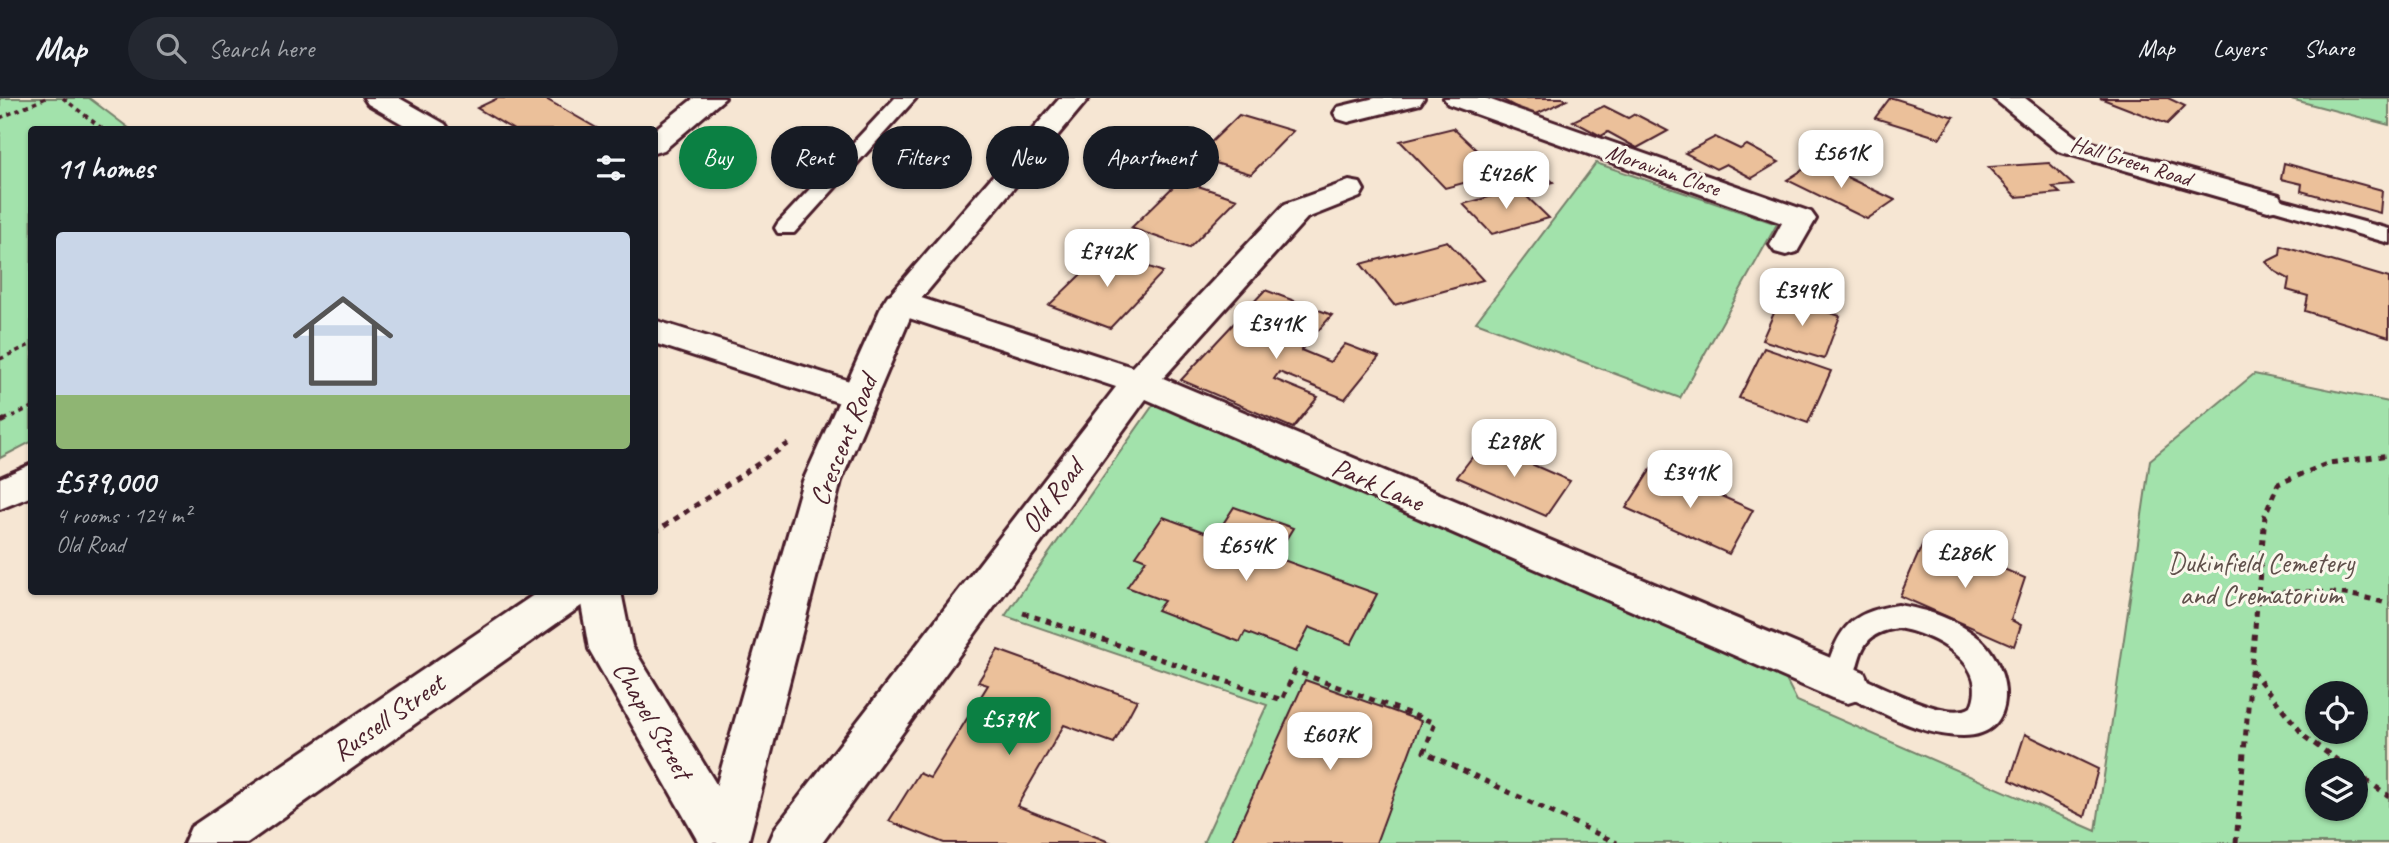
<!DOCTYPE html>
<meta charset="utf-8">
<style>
body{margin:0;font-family:Caveat,sans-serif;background:#242831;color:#f1f3f6;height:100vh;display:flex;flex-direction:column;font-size:26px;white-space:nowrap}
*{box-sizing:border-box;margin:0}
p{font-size:23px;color:#9ea1a6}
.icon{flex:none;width:38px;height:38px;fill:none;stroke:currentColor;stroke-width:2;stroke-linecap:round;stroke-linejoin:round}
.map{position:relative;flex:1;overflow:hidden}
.panel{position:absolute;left:28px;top:28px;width:630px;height:469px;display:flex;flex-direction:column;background:#171b24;border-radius:7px;box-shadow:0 2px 5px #0004}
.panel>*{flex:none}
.banner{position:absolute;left:679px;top:28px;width:665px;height:63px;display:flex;gap:14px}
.buttons{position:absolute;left:2305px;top:583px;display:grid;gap:14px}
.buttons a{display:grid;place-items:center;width:63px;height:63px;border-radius:50%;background:#171b24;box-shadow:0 2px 5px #0004;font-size:35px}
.price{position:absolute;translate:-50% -60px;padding:0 16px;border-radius:14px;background:#fff;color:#222;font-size:23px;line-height:46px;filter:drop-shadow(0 2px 4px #0008)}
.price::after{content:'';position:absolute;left:50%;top:42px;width:21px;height:16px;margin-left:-10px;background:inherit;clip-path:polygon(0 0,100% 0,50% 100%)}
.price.active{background:#0b8043;color:#fff}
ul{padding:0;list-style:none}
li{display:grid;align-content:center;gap:14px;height:371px;padding:0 28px}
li+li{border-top:2px solid #363941}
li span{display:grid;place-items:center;height:217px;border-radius:7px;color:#555}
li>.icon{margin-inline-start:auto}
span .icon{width:126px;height:126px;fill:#fffc;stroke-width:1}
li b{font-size:30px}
h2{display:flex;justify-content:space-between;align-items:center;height:84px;padding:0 28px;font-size:30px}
.pill{padding:0 24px;border-radius:32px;background:#171b24;box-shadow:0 2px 5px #0004;font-size:24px;line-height:63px}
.pill.active{background:#0b8043;color:#fff}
header{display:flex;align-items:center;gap:42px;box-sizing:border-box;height:98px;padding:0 35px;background:#171b24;border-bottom:2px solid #363941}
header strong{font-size:33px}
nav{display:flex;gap:38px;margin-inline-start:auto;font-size:24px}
.search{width:490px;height:63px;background:#242831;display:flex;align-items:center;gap:18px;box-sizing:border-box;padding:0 24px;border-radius:38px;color:#9ea1a6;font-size:26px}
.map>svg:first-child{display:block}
.green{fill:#a2e2ab;stroke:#76806b;stroke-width:2;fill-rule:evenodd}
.building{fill:#ebc09a;stroke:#4a1f2b;stroke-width:2}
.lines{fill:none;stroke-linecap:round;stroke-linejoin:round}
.service-casing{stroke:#4a1f2b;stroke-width:6}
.minor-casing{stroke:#4a1f2b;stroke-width:6}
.tertiary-casing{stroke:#4a1f2b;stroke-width:6}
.secondary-casing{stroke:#4a1f2b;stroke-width:6}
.path-far1{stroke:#4a1f2b;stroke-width:3.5;stroke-dasharray:4.5 4.5;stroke-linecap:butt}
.path{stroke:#4a1f2b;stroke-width:5;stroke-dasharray:6 6;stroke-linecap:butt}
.service{fill:#fbf7ec;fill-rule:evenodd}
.minor{fill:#fbf7ec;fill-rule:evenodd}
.tertiary{fill:#fbf7ec;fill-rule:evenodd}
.secondary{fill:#fbf7ec;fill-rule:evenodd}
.labels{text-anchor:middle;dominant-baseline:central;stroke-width:6;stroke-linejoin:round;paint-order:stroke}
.far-street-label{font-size:23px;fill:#4a1f2b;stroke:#fbf7ec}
.street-label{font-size:28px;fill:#4a1f2b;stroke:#fbf7ec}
.park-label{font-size:28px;fill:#60504b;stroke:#fbf7ec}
</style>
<header>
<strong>Map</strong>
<div class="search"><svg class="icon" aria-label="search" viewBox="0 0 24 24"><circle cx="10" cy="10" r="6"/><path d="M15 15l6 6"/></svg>Search here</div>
<nav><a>Map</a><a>Layers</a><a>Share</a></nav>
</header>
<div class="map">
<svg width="2389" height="745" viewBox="0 0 2389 745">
<rect width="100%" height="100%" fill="#f6e6d3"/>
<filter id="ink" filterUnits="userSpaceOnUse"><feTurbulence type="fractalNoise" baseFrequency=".0143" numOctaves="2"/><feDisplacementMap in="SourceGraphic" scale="14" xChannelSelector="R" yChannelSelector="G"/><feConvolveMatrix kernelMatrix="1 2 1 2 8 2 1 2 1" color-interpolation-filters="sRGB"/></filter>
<g filter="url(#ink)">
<g class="green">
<path d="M0 0H89L130 31 32 32 31 344 0 360Z"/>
<path d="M2287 0H2389V27Z"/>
<path d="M1596 65 1777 126 1680 300 1476 224Z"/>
<path d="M2254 276 2389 304V745H1203L1267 607 1005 518 1156 303 1782 574 1797 603 2096 733 2150 362ZM2317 595H2356V634H2317ZM2317 672H2356V710H2317Z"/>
</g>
<g class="building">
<path d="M498 0H544L600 32H514L477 10Z"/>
<path d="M1500 0H1563L1567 2 1532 18Z"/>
<path d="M1890 0H1893L1954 19 1940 40 1875 20Z"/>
<path d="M2100 0H2168L2185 8 2167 26Z"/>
<path d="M1604 8 1628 20 1635 16 1668 33 1637 50 1608 34 1601 38 1573 23Z"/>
<path d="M1239 17 1293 33 1251 76 1196 59Z"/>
<path d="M1453 30 1501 75 1445 90 1400 43Z"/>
<path d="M1715 39 1740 51 1747 47 1779 64 1752 80 1726 66 1716 71 1685 55Z"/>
<path d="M1815 64 1895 102 1867 121 1787 82Z"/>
<path d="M1532 65 1553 84 1526 91 1507 72Z"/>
<path d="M2049 65 2073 87 2053 89 2060 95 2016 99 1988 69Z"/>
<path d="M2284 65 2382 92 2380 115 2301 93 2302 86 2281 81Z"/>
<path d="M1180 82 1237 101 1189 150 1131 130Z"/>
<path d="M1519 91 1549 120 1492 136 1463 106Z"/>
<path d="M1447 143 1483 182 1394 207 1361 166Z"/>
<path d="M2281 148 2389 180V239L2305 213 2308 198 2287 192 2289 181 2276 174 2266 164 2280 157Z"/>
<path d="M1105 153 1163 174 1110 230 1049 207Z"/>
<path d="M1265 192 1332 217 1301 252 1330 264 1345 246 1379 259 1345 301 1279 274 1274 281 1318 299 1293 330 1181 282Z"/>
<path d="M1781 199 1840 218 1824 261 1762 242Z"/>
<path d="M1764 250 1831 273 1808 325 1739 300Z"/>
<path d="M1483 345 1570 383 1546 418 1457 379Z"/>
<path d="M1653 368 1753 412 1729 456 1626 410Z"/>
<path d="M1234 409 1293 430 1275 459 1377 496 1351 546 1309 529 1296 554 1245 534 1240 544 1157 512 1164 503 1127 489 1146 462 1136 458 1163 419 1215 438Z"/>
<path d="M1926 438 2025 480 2011 522 2021 527 2014 548 1900 498Z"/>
<path d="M998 552 1137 602 1114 645 1064 627 1017 708 1112 745H944L889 723 919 675 930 680 988 587 978 584Z"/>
<path d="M1305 582 1421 623 1376 745H1231Z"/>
<path d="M2025 636 2098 671 2085 719 2010 682Z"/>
</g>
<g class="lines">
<defs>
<g id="service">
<path d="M895 0H916L794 135H778L775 130 778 125Z"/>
<path d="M2268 98 2389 131V145L2261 108 2257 104 2261 100Z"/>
<path d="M1898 507C1928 512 1957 521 1981 542 2012 571 2020 638 1963 638 1913 638 1872 606 1827 591L1823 582C1838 533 1845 515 1898 507ZM1898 530C1933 536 1991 565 1971 609 1947 625 1880 586 1855 577 1862 547 1866 535 1898 530Z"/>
</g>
<g id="minor">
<path d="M694 0H725L664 52 654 55V32Z"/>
<path d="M1375 0H1424L1420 6 1348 24 1338 21 1334 15 1338 9Z"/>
<path d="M1444 0H1485L1811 114 1816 121 1797 154 1786 157 1775 154 1770 147 1782 125 1448 6Z"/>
<path d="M1993 0H2025L2078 41 2279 97 2283 104 2279 111 2268 113 2058 53Z"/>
<path d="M1349 83 1360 85 1364 92 1360 99 1307 120 1163 280 1864 574 1870 587 1864 600 1848 605 1832 600 1146 301 822 745H769L776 729 1116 289 888 213 883 205 888 197 900 194 912 197 1132 269 1285 106Z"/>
<path d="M32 366V398L0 411V380Z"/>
<path d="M538 494H590L584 506 247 745H184L191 729Z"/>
</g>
<g id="tertiary">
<path d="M364 0H399L445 26 449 32H413L368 6Z"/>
<path d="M654 222 872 290 877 299 872 308 859 311 654 245Z"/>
<path d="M579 494H621L632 548 741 727 748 745H699L589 551Z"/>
</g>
<path id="secondary" d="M1060 0H1089L915 208 841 383 748 745H700L803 383 883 205Z"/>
</defs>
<use href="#service" class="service-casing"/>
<use href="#minor" class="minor-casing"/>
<use href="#tertiary" class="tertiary-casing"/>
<use href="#secondary" class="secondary-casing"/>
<g class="path-far1">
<path d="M63 0 104 32"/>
<path d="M0 20 46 0"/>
<path d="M0 261 32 246"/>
<path d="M4 322 32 309"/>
</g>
<g class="path">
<path d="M0 324 8 320"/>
<path d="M654 435 788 346"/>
<path d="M2258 496C2304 492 2345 492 2389 506"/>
<path d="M1023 515 1282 602 1295 573 1435 625 1424 654 1617 745"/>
<path d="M2252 573 2305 639 2351 672"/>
<path d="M2356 675 2389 698"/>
<path d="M2236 745 2265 417 2278 386 2329 365 2389 357"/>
</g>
<use href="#service" class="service"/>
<use href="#minor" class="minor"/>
<use href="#tertiary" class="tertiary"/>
<use href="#secondary" class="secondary"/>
</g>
</g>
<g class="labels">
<g class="far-street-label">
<text transform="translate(2131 63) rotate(17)">Hall Green Road</text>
<text transform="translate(1663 72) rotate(19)">Moravian Close</text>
</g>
<g class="street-label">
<text transform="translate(843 342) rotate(-68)">Crescent Road</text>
<text transform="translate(1378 386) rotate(23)">Park Lane</text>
<text transform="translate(1052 398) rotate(-53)">Old Road</text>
<text transform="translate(388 619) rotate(-35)">Russell Street</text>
<text transform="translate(653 622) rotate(60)">Chapel Street</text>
</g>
<g class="park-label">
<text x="2261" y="464">Dukinfield Cemetery<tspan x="2261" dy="32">and Crematorium</tspan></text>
</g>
</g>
</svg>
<div class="buttons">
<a><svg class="icon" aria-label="locate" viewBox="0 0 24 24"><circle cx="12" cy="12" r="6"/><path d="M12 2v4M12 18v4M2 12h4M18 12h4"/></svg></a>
<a><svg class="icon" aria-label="layers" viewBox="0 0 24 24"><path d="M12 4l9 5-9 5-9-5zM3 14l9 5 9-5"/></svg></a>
</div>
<b class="price" style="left:1841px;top:92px">£561K</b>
<b class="price" style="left:1506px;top:113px">£426K</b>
<b class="price" style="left:1107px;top:191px">£742K</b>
<b class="price" style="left:1802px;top:230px">£349K</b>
<b class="price" style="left:1276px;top:263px">£341K</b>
<b class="price" style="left:1514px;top:381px">£298K</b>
<b class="price" style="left:1690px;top:412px">£341K</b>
<b class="price" style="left:1246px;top:485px">£654K</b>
<b class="price" style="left:1965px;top:492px">£286K</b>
<b class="price active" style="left:1009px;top:659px">£579K</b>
<b class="price" style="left:1330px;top:674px">£607K</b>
<div class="banner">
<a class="pill active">Buy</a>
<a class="pill">Rent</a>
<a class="pill">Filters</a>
<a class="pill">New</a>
<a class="pill">Apartment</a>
</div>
<section class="panel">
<h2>11 homes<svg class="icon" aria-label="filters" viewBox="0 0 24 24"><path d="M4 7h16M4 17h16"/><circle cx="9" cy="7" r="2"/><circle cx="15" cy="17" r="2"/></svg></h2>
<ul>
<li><span style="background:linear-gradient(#c9d6e8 75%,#8fb573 0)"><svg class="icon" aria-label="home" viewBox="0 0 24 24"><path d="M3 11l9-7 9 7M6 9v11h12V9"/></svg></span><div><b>£579,000</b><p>4 rooms · 124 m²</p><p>Old Road</p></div></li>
</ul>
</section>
</div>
